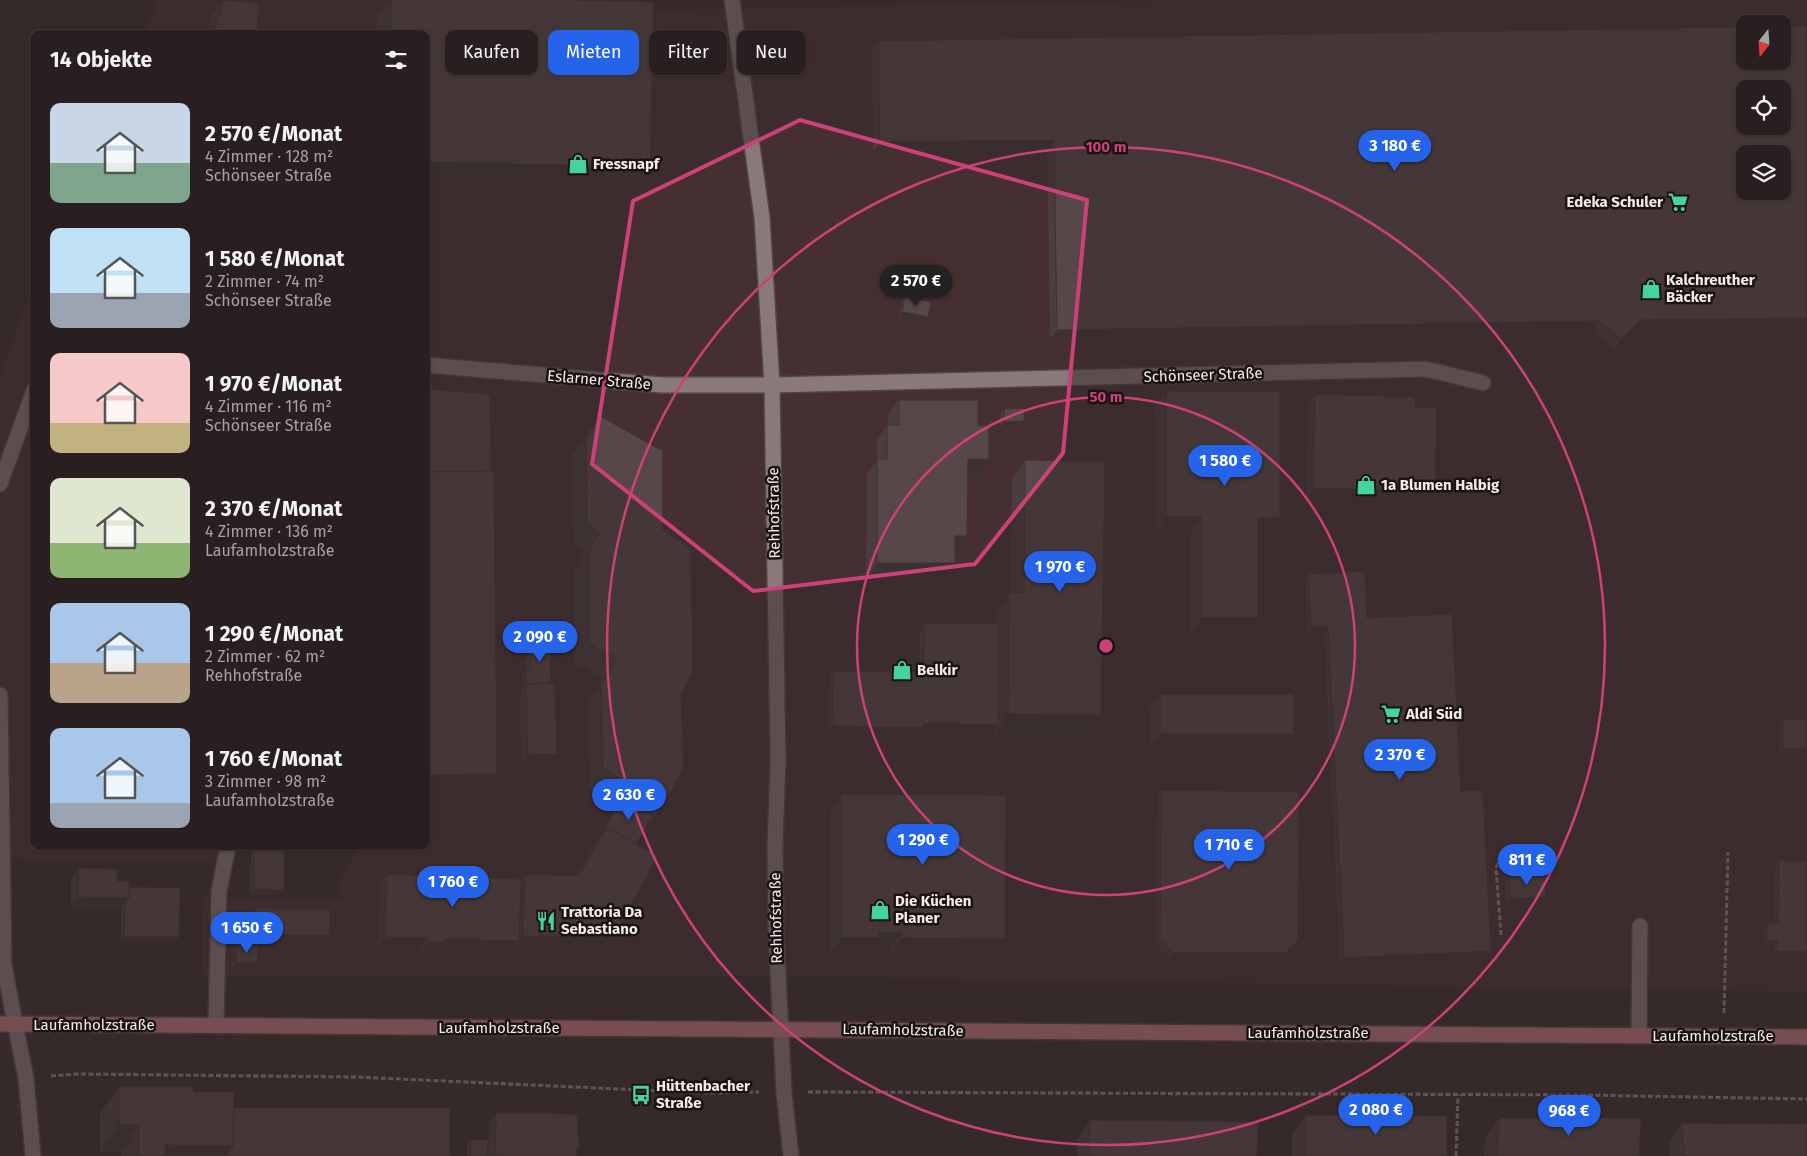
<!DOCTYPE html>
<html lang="de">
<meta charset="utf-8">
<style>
body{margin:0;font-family:"Fira Sans",sans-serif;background:#352c2d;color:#f1f3f6;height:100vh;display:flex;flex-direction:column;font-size:19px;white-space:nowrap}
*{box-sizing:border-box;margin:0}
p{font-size:16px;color:#a5a2a5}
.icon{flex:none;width:28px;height:28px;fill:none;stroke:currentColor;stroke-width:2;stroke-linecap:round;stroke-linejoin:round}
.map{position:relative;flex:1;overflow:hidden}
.details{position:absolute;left:30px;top:30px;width:400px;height:820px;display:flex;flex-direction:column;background:#291f20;border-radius:10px;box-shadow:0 1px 4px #0004,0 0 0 1px #453d3e}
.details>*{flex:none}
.hud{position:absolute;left:445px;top:30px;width:475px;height:45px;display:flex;gap:10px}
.needle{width:32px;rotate:197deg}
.tools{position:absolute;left:1736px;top:15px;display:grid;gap:10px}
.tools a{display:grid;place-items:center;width:55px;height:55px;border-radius:10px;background:#291f20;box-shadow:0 1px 4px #0004,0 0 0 1px #453d3e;font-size:25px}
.price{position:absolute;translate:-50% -42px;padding:0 11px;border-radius:18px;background:#2563eb;color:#fff;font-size:16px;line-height:32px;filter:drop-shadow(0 1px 2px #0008)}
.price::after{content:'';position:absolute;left:50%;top:30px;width:15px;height:11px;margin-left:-8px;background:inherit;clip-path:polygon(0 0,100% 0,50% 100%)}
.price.on{background:#222;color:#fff}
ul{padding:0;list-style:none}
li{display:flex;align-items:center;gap:15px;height:125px;padding:0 20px}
li span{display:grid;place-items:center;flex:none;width:140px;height:100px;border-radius:10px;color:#555}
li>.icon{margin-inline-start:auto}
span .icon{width:60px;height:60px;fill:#fffc;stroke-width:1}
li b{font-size:21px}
h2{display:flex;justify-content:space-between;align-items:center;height:60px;padding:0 20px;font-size:21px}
.pill{padding:0 18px;border-radius:10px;background:#291f20;box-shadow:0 1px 4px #0004,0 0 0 1px #453d3e;font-size:18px;line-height:45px}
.pill.on{background:#2563eb;color:#fff}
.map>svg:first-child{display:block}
.built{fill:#452f31;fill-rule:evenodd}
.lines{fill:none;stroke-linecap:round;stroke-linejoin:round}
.minor-casing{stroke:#524546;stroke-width:18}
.major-casing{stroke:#524546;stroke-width:18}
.path{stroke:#918586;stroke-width:3;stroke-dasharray:5 2.5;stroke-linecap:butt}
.minor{stroke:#8a797a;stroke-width:15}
.major{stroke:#c87881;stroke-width:15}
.wall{fill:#4b3d3e}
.shaded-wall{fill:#3d3232}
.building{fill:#574748;stroke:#3d3232;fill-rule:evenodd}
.marked{fill:none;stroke:#cc4278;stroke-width:4;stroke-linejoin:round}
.ring{fill:none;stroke:#cc4278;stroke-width:2.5}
.labels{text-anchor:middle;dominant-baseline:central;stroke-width:5;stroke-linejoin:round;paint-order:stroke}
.poi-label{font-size:15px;font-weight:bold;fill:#f5ebeb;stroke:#1a1314;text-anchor:start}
.street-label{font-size:15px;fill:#f5ebeb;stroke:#1a1314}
.centre{fill:#cc4278;stroke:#1a1314;stroke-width:2.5}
.ring-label{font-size:15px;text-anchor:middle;font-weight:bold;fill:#cc4278;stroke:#1a1314;stroke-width:5;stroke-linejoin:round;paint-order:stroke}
</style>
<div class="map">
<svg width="1807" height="1156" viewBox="0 0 1807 1156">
<rect width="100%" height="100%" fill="#37292a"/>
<g class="built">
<path d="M157 0H476L654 10 1186 0H1807V992L797 976H201L203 898 341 899V876L361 846H426V34H146ZM1745 24H1782V61H1745ZM1745 89H1782V126H1745ZM1745 154H1782V191H1745Z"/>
<path d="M29 296H34V846H233L220 863 0 858V378Z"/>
</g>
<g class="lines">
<defs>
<g id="minor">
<path d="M732 0 762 218 772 385 778 761 775 847 776 932 784 1092 791 1156"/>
<path d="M426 365 662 385H772L1426 369 1483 383"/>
<path d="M0 484 34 390"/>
<path d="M0 695 4 965 15 1024 26 1078 33 1156"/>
<path d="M216 1026 219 891 228 846"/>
<path d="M1639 1036 1640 926"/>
</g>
<path id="major" d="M0 1024 1807 1037"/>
</defs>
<use href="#minor" class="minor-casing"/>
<use href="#major" class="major-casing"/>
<g class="path">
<path d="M1501 935 1496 868 1504 848"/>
<path d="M1724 1013 1728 852"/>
<path d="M51 1076 77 1074 356 1077 707 1093 759 1092"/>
<path d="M808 1092 1582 1095 1807 1099"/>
<path d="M1456 1156 1458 1095"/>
</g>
<use href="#minor" class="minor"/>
<use href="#major" class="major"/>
</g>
<g class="wall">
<path d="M223 0 257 34H207L212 15Z"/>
<path d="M388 0H577L650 167 637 186 426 182V34H377V15Z"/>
<path d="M1807 26V328L1632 331 1614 351 1593 331 1050 340 1047 150 873 152 871 51 878 41Z"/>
<path d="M905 297 924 322 899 317 902 302Z"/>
<path d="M1166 391 1280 518 1269 533H1258V618L1248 633H1191V533L1156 532 1155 406Z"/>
<path d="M1315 394 1415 407 1428 501 1306 499 1308 405Z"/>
<path d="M899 400 978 426 989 459 978 475H967L956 551H955L944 578H866L867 474 877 460V440L887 425H888V415Z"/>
<path d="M1004 409 1020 426 1000 427V414Z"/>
<path d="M600 416 663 530 681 694 665 803 651 822 650 821 636 844 614 936 603 952H512L440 949 437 952H420V948L378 947 380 884 387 874 521 879 525 874 577 876 618 804 590 788 587 705 603 678 574 662V573L585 552 573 544 572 455Z"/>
<path d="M1025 460 1088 735 995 734V730L922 729 919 733 828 732 829 677 833 671 920 672V629L924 623 996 624V613L1010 593 1012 479Z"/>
<path d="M1308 574 1367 618 1461 791 1487 957 1340 963 1324 633H1307L1305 579Z"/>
<path d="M34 602V638H30L29 608Z"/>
<path d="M530 641 550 765 521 766 519 694 523 689 522 676 527 670 526 647Z"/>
<path d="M1160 694 1283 749H1149V709Z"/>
<path d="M1783 720H1807L1779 753 1780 725Z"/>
<path d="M1161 790 1294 946 1281 958H1170L1156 944 1157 796Z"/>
<path d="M841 794 994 954H891V947H873L869 953H830L831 809Z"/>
<path d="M254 847 284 890 280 895H250L251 852Z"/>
<path d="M1779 860 1807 861V957H1774V946H1764V929L1767 924H1774L1775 866Z"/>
<path d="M78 868 117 881 129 887 176 942 121 941V908H71V879Z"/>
<path d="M1509 874 1546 897 1542 902 1506 904 1505 879Z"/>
<path d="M255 908 330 935 326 940H251V914Z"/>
<path d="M237 944 254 969H232L233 950Z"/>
<path d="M119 1087 193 1092 234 1108 450 1156H121V1152H100V1113Z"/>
<path d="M496 1113 577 1151V1156H488L487 1147V1156H467V1145L471 1140 487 1144 489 1142V1124Z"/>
<path d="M1306 1115 1447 1156H1292V1134Z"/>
<path d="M1499 1118 1639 1156H1484L1485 1137Z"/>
<path d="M1090 1120 1257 1156H1077V1140Z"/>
<path d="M1682 1123 1807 1156H1669V1143Z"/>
</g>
<g class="shaded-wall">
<path d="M1054 140 1047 150 873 152 880 142Z"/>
<path d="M426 162 650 167 637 186 426 182Z"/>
<path d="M902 312 928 317 924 322 899 317Z"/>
<path d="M1807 318V328L1632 331 1614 351 1621 340 1640 320Z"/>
<path d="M1600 321 1593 331 1050 340 1057 330Z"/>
<path d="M1024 421 1020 426 1000 427 1004 422Z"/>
<path d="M968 459H989L978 475 957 474Z"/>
<path d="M1313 488 1435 491 1428 501 1306 499Z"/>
<path d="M1166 517H1201L1191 533 1156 532Z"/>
<path d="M1258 518H1280L1269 533H1248Z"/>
<path d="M955 536H967L956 551H944Z"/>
<path d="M877 563H955L944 578H866Z"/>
<path d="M1201 618H1258L1248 633H1191Z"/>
<path d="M1328 627 1324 633H1307L1311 628Z"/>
<path d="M34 632V638H30Z"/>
<path d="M1008 714 1101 716 1088 735 995 734Z"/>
<path d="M923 723 998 725 994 730 922 729 919 733 828 732 832 726Z"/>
<path d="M1160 734H1294L1283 749H1149Z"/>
<path d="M1783 748H1807V753H1779Z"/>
<path d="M557 754 550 765 521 766 528 755Z"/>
<path d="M497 774 487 790H426V775Z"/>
<path d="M254 889 284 890 280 895H250Z"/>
<path d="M78 897 129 898 121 908H71Z"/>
<path d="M1546 897 1542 902 1506 904 1510 899Z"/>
<path d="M879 932H901L891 947H873L869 953H830L841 938Z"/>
<path d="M254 935H330L326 940H251Z"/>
<path d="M124 936 179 937 176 942 121 941Z"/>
<path d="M523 936H614L603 952H512L440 949 437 952H420L427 942 445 939 519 941Z"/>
<path d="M385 937 427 938 420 948 378 947Z"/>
<path d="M901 938 1005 939 994 954H891Z"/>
<path d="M1767 940H1778L1774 946H1764Z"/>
<path d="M1298 941 1294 946 1281 958H1170L1174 953Z"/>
<path d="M1491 951 1487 957 1340 963 1344 958Z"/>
<path d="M1777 951 1807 952V957H1774Z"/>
<path d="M236 963 257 964 254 969H232Z"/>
<path d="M119 1125H139L121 1152H100Z"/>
<path d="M165 1145 233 1146 226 1156H158Z"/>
</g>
<g class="building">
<path d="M223 0 259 3 257 34H214Z"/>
<path d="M391 0H577L654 2 650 167 426 162V34H390Z"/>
<path d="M1782 26H1807V318L1640 320 1621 340 1600 321 1057 330 1054 140 880 142 878 41 1745 27V61H1782ZM1745 89H1782V126H1745ZM1745 154H1782V191H1745Z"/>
<path d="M905 297 931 302 928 317 902 312Z"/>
<path d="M426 389 490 394 491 471 426 472Z"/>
<path d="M1166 391H1280V518H1258V618H1201V517H1166Z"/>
<path d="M1315 394 1415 397V407H1437L1435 491 1313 488Z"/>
<path d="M899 400H978V426H989V459H968L967 536H955V563H877V459H887V425H899Z"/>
<path d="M1024 408V421L1004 422V409Z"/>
<path d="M600 416 663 451V530L691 548 693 671 681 694 684 767 665 803 603 769 601 686 617 658 588 643V554L599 533 587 525 586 436Z"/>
<path d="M1025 460 1105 461 1101 716 1008 714 1009 593H1024Z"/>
<path d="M494 471 497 774 426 775V472Z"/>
<path d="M1365 571 1367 618 1452 614 1461 791 1483 790 1491 951 1344 958 1328 627 1311 628 1308 574Z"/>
<path d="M924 623 999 624 998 725 923 723V728L832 726 833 671 923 672Z"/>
<path d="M530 641H550L551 683 526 684V670H531Z"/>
<path d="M555 683 557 754 528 755 526 684Z"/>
<rect x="1160" y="694" width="134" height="40"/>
<rect x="1783" y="720" width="24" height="28"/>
<path d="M1161 790 1299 792 1298 941 1285 953H1174L1160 939Z"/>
<path d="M841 794 1006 795 1005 939 901 938V932H879V938H841Z"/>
<path d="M622 798 653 816 636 844 607 828 600 837Z"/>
<path d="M607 828 658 856 614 936H523L525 874 579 876Z"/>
<path d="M254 847H284V890L254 889Z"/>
<path d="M1779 860 1807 861V952L1777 951 1778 940H1767V924H1778Z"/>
<path d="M78 868 117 869V881H129V898L78 897Z"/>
<path d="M1544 872 1546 897 1510 899 1509 874Z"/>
<path d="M387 874 521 879 519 941 445 939V942H427V938L385 937Z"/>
<path d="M129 887 180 888 179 937 124 936 125 903 129 898Z"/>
<path d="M255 908 330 909V935H254Z"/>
<path d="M237 944 258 945 257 964 236 963Z"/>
<path d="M119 1087H193V1092H234L233 1146 165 1145V1156H139V1125H119Z"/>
<path d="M234 1108H450V1156H226L233 1146Z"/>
<path d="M496 1113 577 1114 579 1148H577V1156H496L495 1134H496Z"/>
<path d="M1306 1115 1447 1116V1156H1305Z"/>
<path d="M1499 1118H1641L1639 1156H1497Z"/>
<path d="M1090 1120 1258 1122 1257 1156H1090Z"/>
<path d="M1682 1123 1807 1124V1156H1684Z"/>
<path d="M471 1140H488L487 1156H470Z"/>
</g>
<path d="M0 0H1807V1156H0ZM800 120 1087 200 1063 453 975 564 753 591 592 464 633 201Z" fill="#37292a" fill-opacity=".55" fill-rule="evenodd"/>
<path class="marked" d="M800 120 1087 200 1063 453 975 564 753 591 592 464 633 201Z"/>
<g class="ring">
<circle cx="1106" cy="646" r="249"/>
<circle cx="1106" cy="646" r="499"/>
</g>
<defs>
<symbol id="shop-bare" viewBox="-9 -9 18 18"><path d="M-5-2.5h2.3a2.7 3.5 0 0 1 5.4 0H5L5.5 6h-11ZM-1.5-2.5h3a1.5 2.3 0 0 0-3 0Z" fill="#45d49f" stroke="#1a1314" stroke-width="2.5" paint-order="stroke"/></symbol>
<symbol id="supermarket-bare" viewBox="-9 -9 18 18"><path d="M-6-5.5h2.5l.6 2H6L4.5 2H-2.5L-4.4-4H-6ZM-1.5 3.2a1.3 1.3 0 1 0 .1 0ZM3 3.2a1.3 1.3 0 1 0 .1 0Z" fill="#45d49f" stroke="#1a1314" stroke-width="2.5" paint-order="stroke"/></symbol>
<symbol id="restaurant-bare" viewBox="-9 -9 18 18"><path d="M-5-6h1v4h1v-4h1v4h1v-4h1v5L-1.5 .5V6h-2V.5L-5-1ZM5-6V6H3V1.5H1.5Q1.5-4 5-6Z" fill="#45d49f" stroke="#1a1314" stroke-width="2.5" paint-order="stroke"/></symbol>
<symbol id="bus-bare" viewBox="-9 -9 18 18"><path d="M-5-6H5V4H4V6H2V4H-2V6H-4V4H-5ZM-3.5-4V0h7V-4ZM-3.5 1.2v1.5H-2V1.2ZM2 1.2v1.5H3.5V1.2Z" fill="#45d49f" stroke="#1a1314" stroke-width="2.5" paint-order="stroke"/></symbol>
</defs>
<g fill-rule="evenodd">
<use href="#shop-bare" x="564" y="150" width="28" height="28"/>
<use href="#supermarket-bare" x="1664" y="188" width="28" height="28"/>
<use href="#shop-bare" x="1637" y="275" width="28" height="28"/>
<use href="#shop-bare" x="1352" y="471" width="28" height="28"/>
<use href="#shop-bare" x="888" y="656" width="28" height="28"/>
<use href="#supermarket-bare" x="1377" y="700" width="28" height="28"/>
<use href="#shop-bare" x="866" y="896" width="28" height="28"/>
<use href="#restaurant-bare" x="532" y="907" width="28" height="28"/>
<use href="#bus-bare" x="627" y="1081" width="28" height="28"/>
</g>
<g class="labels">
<g class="poi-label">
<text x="593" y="164">Fressnapf</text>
<text x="1663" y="202" text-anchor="end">Edeka Schuler</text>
<text x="1666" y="280">Kalchreuther<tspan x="1666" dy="17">Bäcker</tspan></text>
<text x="1381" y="485">1a Blumen Halbig</text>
<text x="917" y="670">Belkir</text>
<text x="1406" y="714">Aldi Süd</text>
<text x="895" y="901">Die Küchen<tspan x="895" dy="17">Planer</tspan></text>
<text x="561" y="912">Trattoria Da<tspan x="561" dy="17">Sebastiano</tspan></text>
<text x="656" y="1086">Hüttenbacher<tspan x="656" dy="17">Straße</tspan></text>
</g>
<g class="street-label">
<text transform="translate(1203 375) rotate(-2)">Schönseer Straße</text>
<text transform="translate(599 380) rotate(5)">Eslarner Straße</text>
<text transform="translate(774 513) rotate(-91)">Rehhofstraße</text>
<text transform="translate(776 918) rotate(-91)">Rehhofstraße</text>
<text x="94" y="1025">Laufamholzstraße</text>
<text x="499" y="1028">Laufamholzstraße</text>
<text transform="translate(903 1030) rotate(1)">Laufamholzstraße</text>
<text x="1308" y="1033">Laufamholzstraße</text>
<text x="1713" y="1036">Laufamholzstraße</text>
</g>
</g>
<circle cx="1106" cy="646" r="8" class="centre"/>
<g class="ring-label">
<text x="1106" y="152">100 m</text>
<text x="1106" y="402">50 m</text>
</g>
</svg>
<div class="tools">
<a><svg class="needle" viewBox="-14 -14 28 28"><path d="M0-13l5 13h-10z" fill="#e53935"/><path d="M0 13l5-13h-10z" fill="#a5a2a5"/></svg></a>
<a><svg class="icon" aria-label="locate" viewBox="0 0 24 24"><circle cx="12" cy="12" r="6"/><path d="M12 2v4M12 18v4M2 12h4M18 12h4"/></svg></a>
<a><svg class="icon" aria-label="layers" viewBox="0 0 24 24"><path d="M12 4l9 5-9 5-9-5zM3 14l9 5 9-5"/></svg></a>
</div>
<b class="price" style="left:1395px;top:172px">3 180 €</b>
<b class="price on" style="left:916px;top:307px">2 570 €</b>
<b class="price" style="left:1225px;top:487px">1 580 €</b>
<b class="price" style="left:1060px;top:593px">1 970 €</b>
<b class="price" style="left:540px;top:663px">2 090 €</b>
<b class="price" style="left:1400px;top:781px">2 370 €</b>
<b class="price" style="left:629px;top:821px">2 630 €</b>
<b class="price" style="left:923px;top:866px">1 290 €</b>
<b class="price" style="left:1229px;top:871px">1 710 €</b>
<b class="price" style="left:1527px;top:886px">811 €</b>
<b class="price" style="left:453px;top:908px">1 760 €</b>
<b class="price" style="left:247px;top:954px">1 650 €</b>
<b class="price" style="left:1376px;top:1136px">2 080 €</b>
<b class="price" style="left:1569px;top:1137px">968 €</b>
<div class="hud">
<a class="pill">Kaufen</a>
<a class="pill on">Mieten</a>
<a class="pill">Filter</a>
<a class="pill">Neu</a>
</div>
<section class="details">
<h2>14 Objekte<svg class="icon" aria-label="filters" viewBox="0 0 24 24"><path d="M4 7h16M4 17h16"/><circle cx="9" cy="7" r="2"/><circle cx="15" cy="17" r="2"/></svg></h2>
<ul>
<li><span style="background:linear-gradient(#c9d6e8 60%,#7fa58c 0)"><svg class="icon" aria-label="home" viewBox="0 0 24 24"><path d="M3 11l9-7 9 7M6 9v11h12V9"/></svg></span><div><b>2 570 €/Monat</b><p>4 Zimmer · 128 m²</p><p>Schönseer Straße</p></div></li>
<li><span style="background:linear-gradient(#bfe0f5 65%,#9aa5b1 0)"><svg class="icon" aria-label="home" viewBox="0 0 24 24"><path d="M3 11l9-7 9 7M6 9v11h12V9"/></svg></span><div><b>1 580 €/Monat</b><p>2 Zimmer · 74 m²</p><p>Schönseer Straße</p></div></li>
<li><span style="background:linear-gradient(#f6c9c9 70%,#c2b280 0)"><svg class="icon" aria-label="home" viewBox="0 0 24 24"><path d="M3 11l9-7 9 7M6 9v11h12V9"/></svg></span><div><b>1 970 €/Monat</b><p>4 Zimmer · 116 m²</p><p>Schönseer Straße</p></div></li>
<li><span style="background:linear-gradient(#dfe7d0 65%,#8fb573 0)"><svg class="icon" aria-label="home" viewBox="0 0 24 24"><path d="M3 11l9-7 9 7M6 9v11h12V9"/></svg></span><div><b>2 370 €/Monat</b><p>4 Zimmer · 136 m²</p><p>Laufamholzstraße</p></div></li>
<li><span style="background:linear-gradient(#a9c7e8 60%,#b9a48a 0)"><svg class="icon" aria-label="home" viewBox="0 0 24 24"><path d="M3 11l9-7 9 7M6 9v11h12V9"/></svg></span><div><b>1 290 €/Monat</b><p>2 Zimmer · 62 m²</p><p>Rehhofstraße</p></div></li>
<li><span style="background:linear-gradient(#a9c7e8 75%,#9aa5b1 0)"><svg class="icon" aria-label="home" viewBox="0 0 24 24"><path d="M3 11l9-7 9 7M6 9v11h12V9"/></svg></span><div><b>1 760 €/Monat</b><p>3 Zimmer · 98 m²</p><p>Laufamholzstraße</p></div></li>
</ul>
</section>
</div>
